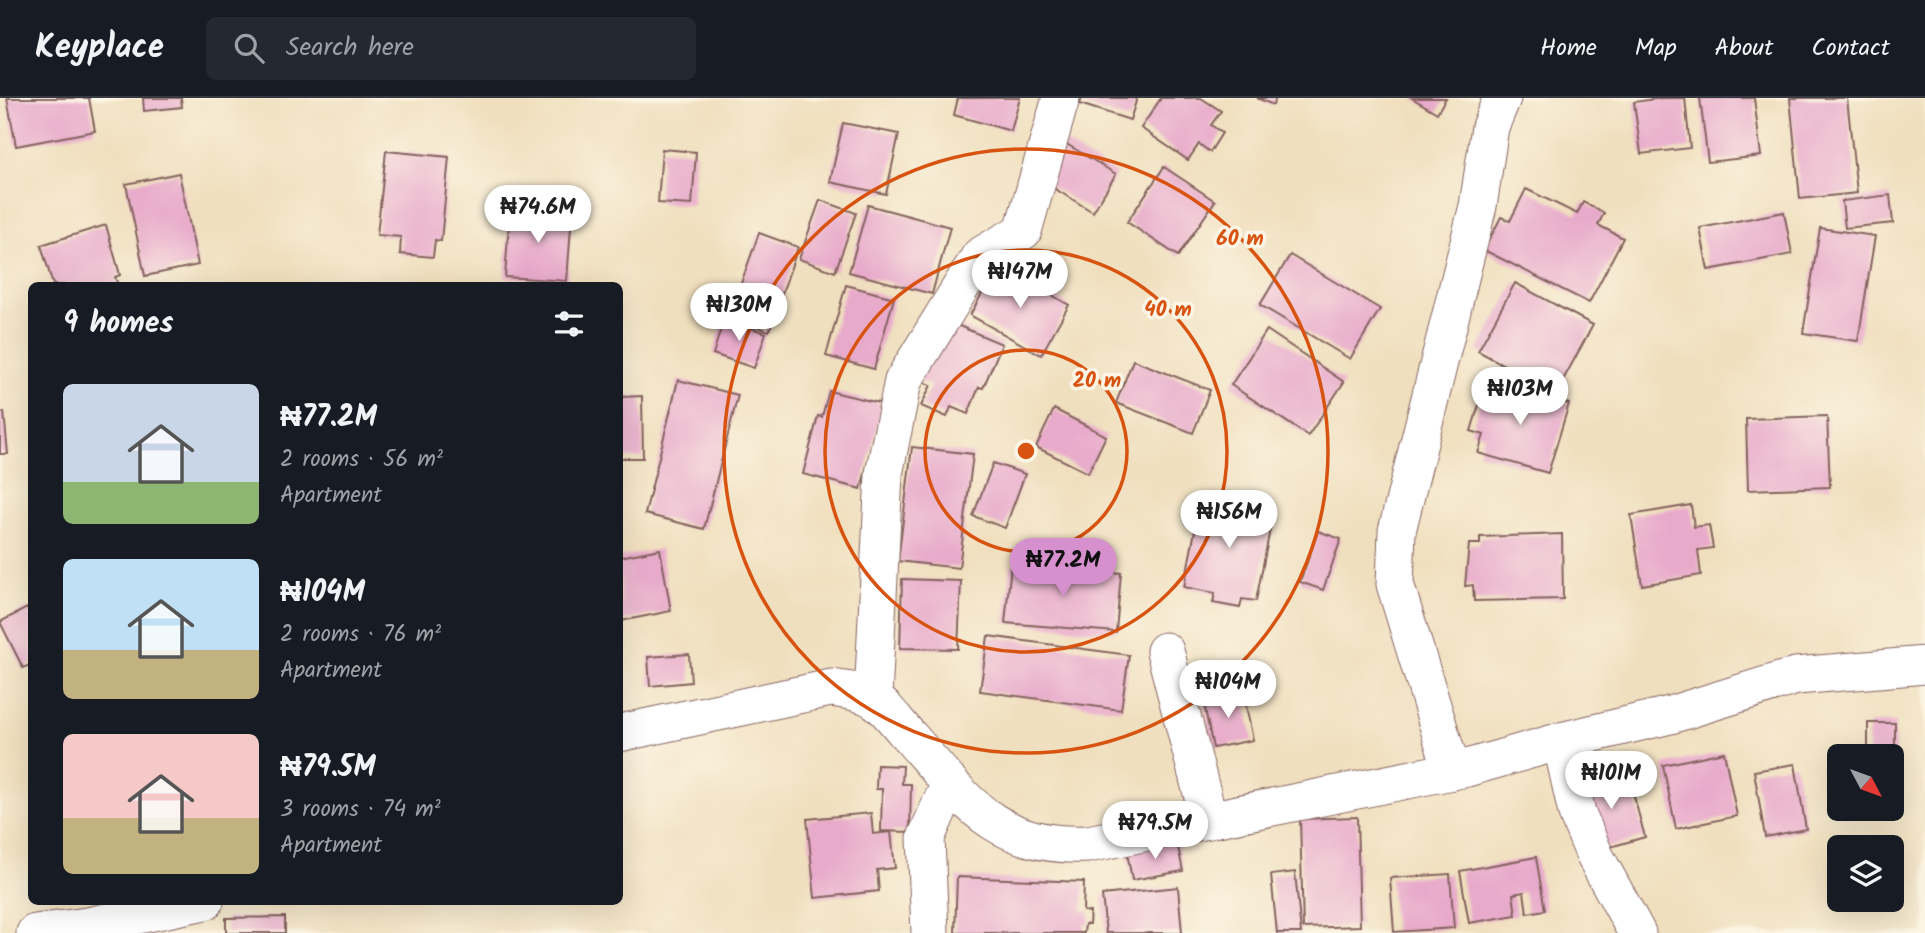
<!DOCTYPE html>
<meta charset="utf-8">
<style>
body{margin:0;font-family:Kalam,sans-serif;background:#242831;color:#f1f3f6;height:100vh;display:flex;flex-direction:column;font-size:26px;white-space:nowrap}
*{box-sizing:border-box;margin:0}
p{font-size:23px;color:#9ea1a6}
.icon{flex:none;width:38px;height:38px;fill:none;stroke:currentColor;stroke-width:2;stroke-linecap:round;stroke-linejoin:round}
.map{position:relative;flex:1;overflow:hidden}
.side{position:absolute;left:28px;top:184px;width:595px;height:623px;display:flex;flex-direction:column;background:#171b24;border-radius:10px;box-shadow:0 7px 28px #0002}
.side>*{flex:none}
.needle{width:46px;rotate:131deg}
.fabs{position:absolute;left:1827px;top:646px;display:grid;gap:14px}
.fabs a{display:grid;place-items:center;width:77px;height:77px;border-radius:10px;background:#171b24;box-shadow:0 7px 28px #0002;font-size:35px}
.price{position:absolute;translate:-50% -60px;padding:0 16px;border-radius:24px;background:#fff;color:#222;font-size:23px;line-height:46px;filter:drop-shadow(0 2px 4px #0008)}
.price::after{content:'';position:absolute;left:50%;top:42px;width:21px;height:16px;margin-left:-10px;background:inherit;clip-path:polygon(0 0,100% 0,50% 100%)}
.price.active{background:#d690ce;color:#111}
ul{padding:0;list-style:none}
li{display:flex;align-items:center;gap:21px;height:175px;padding:0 35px}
li span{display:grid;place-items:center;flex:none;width:196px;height:140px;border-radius:10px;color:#555}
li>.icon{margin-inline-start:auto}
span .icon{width:84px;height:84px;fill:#fffc;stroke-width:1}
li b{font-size:30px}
h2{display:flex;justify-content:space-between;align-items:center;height:84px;padding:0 35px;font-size:30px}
header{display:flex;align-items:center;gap:42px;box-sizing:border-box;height:98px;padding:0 35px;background:#171b24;border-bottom:2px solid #363941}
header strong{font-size:33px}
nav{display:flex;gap:38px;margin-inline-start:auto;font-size:24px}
.search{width:490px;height:63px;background:#242831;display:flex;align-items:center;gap:18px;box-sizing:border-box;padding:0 24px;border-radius:10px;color:#9ea1a6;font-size:26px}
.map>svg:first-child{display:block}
.building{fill:#e8aacb}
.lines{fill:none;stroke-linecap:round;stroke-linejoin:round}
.minor-casing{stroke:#84625e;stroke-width:39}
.minor{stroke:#fff;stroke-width:37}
.ring{fill:none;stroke:#d8530f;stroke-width:3.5}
.centre{fill:#d8530f;stroke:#fcf5e5;stroke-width:3.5}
.ring-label{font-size:21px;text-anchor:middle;font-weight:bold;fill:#d8530f;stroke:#fcf5e5;stroke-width:7;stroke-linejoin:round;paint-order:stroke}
</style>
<header>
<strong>Keyplace</strong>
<div class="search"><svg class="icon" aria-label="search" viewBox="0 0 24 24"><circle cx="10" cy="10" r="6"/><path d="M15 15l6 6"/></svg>Search here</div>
<nav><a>Home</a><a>Map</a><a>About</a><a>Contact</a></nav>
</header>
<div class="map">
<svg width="1925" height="835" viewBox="0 0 1925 835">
<rect width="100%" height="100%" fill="#fcf5e5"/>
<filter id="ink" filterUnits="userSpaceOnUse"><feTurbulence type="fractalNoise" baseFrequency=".0143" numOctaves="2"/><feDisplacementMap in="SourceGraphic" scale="14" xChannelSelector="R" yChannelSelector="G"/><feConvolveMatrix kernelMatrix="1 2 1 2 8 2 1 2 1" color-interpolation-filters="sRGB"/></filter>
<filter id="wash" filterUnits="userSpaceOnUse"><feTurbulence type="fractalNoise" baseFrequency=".00686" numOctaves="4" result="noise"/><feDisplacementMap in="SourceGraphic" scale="28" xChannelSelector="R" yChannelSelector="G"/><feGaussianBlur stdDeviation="1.57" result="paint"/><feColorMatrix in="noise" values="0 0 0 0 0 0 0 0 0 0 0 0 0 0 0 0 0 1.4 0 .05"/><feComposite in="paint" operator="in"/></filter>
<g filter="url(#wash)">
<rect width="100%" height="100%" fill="#f0dfbe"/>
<g id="blocks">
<g class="building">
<path d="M7 0H89L95 33 16 48Z"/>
<path d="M143 0H181L182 9 144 13Z"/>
<path d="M958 0H1020L1011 33 954 17Z"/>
<path d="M1082 0H1137L1130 22 1080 6Z"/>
<path d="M1161 0H1201L1221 13 1211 27 1222 35 1210 54 1199 46 1188 62 1141 30Z"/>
<path d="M1257 0H1276L1273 7Z"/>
<path d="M1412 0H1446L1437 15Z"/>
<path d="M1662 0H1685L1690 50 1641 56 1634 4Z"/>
<path d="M1700 0H1754L1761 58 1708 64Z"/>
<path d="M1790 0H1847L1857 95 1800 101Z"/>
<path d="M843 25 899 36 886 96 830 84Z"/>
<path d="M1065 45 1116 76 1093 114 1042 83Z"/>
<path d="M662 51 696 54 692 107 658 105Z"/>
<path d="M386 53 449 59 441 143 435 142 433 159 400 156 401 139 377 137Z"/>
<path d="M1164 69 1215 103 1178 158 1127 124Z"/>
<path d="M179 75 198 167 145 178 126 86Z"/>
<path d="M1526 91 1577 116 1583 104 1604 115 1598 127 1623 140 1589 205 1484 152 1501 119 1510 123Z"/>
<path d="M1890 97 1893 125 1845 130 1842 103Z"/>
<path d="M820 102 856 115 835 174 799 161Z"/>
<path d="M868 107 950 129 932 196 849 174Z"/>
<path d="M510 111 572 115 567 183 505 179Z"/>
<path d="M1784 114 1792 156 1708 172 1700 130Z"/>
<path d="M106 127 120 177 115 179 118 187H53L41 147Z"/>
<path d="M1820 130 1875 138 1858 243 1803 235Z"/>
<path d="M759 135 798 149 769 233 729 219Z"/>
<path d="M1290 157 1380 211 1350 261 1260 207Z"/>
<path d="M998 167 1069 207 1041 257 970 217Z"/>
<path d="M1515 185 1593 227 1556 295 1478 253Z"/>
<path d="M846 187 894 200 874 271 826 258Z"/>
<path d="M724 221 766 235 754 270 713 256Z"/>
<path d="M945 222 1002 246 983 290 979 289 968 316 951 309 947 319 921 308 931 287 919 283Z"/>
<path d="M1267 232 1344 284 1308 338 1231 287Z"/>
<path d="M1133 262 1210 292 1193 335 1116 305Z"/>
<path d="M678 282 738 297 704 431 645 416Z"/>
<path d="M1499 285 1569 306 1548 375 1478 355 1484 337 1471 333 1483 294 1495 298Z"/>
<path d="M829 293 883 306 861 391 803 376 818 318 822 319Z"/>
<path d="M642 298 643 360H620V299Z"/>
<path d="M1054 311 1106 338 1088 375 1036 349Z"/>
<path d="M4 314 8 356H0V315Z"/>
<path d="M1827 318 1830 389 1748 392 1746 321Z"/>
<path d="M912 349 973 356 959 470 898 463Z"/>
<path d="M993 365 1025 376 1005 430 973 418Z"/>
<path d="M1202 397 1274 411 1256 503 1242 501 1240 510 1213 505 1215 495 1184 489Z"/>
<path d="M1691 407 1694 429 1709 427 1713 450 1698 452 1701 477 1642 487 1631 417Z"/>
<path d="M1318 433 1341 441 1323 492 1300 484Z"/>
<path d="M1562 436 1563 501 1474 503 1473 487 1465 488 1469 446H1480V439Z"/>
<path d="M660 451 671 513 621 523 620 459Z"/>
<path d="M1011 467 1121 475 1116 534 1005 525Z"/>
<path d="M902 481 961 483 958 551 900 550Z"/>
<path d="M27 510 32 519V566L23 570 0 524Z"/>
<path d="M988 538 1129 557 1121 612 980 593Z"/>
<path d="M689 556 691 584 650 588 648 559Z"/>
<path d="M1243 593 1253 642 1213 650 1203 601Z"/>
<path d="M1868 625H1895V669H1892V658H1868Z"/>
<path d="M1724 654 1737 718 1676 731 1663 667Z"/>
<path d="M1795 666 1806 731 1765 739 1754 673Z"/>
<path d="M877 667 903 668 902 686H911L910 734 881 733 882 691H876Z"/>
<path d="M1627 673 1645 739 1596 753 1578 686Z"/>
<path d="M871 715 873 736 891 734 895 770 877 772 879 793 815 800 807 721Z"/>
<path d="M1357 719 1360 828 1303 830 1300 721Z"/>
<path d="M1177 744 1183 773 1132 782 1127 754Z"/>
<path d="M1536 759 1545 812 1527 815 1524 794 1513 796 1516 817 1469 825 1460 773Z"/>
<path d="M1295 774 1301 835H1277L1271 777Z"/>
<path d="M1450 776 1454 830 1394 834 1390 780Z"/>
<path d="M957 779 1084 784 1083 813 1090 814 1089 826H1085L1084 835H955Z"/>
<path d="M1178 789 1182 835H1106L1102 797Z"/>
<path d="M285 819V835H226V820Z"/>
</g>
</g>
</g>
<g filter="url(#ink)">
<use href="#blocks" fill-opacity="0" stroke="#84625e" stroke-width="2"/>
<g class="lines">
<defs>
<g id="minor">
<path d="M1165 553 1209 722"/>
<path d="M873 601 884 376 903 283 980 158 1023 133 1061 0"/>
<path d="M620 635 831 590C845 592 861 593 873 601 887 609 898 627 910 639 966 703 995 750 1088 746L1467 670 1561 643 1670 617 1796 578 1925 567"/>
<path d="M1561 643 1577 715 1595 758 1637 835"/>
<path d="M1452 673 1395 486 1397 433 1478 108 1490 29 1502 0"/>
<path d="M35 835 87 828 205 803"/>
<path d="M930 835 926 740 950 685"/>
</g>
</defs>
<use href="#minor" class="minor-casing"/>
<use href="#minor" class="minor"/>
</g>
</g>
<g class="ring">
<circle cx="1026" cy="353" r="101"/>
<circle cx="1026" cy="353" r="201"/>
<circle cx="1026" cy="353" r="302"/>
</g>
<circle cx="1026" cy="353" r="10" class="centre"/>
<g class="ring-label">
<text x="1240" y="147">60 m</text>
<text x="1168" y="218">40 m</text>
<text x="1097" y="289">20 m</text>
</g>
</svg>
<div class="fabs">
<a><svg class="needle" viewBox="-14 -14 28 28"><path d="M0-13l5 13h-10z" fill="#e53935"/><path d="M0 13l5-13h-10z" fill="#9ea1a6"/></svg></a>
<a><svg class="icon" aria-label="layers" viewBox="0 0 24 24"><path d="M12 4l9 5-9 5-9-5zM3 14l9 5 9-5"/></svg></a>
</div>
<b class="price" style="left:538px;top:147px">₦74.6M</b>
<b class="price" style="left:1020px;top:212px">₦147M</b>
<b class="price" style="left:739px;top:245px">₦130M</b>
<b class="price" style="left:1520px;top:329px">₦103M</b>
<b class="price" style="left:1229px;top:452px">₦156M</b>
<b class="price active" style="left:1063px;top:500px">₦77.2M</b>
<b class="price" style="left:1228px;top:622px">₦104M</b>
<b class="price" style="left:1611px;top:713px">₦101M</b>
<b class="price" style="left:1155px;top:763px">₦79.5M</b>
<section class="side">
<h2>9 homes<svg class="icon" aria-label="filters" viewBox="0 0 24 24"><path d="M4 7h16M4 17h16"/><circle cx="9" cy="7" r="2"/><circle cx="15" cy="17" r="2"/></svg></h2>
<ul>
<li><span style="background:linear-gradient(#c9d6e8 70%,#8fb573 0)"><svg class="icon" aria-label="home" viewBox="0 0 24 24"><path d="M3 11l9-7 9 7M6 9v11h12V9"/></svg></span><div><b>₦77.2M</b><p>2 rooms · 56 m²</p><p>Apartment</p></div></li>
<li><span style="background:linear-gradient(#bfe0f5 65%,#c2b280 0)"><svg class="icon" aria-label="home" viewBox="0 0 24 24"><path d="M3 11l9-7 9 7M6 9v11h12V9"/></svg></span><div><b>₦104M</b><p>2 rooms · 76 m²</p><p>Apartment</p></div></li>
<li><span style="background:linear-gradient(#f6c9c9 60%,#c2b280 0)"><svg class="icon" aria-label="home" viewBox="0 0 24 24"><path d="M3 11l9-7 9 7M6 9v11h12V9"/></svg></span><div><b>₦79.5M</b><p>3 rooms · 74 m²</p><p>Apartment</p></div></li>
</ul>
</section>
</div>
